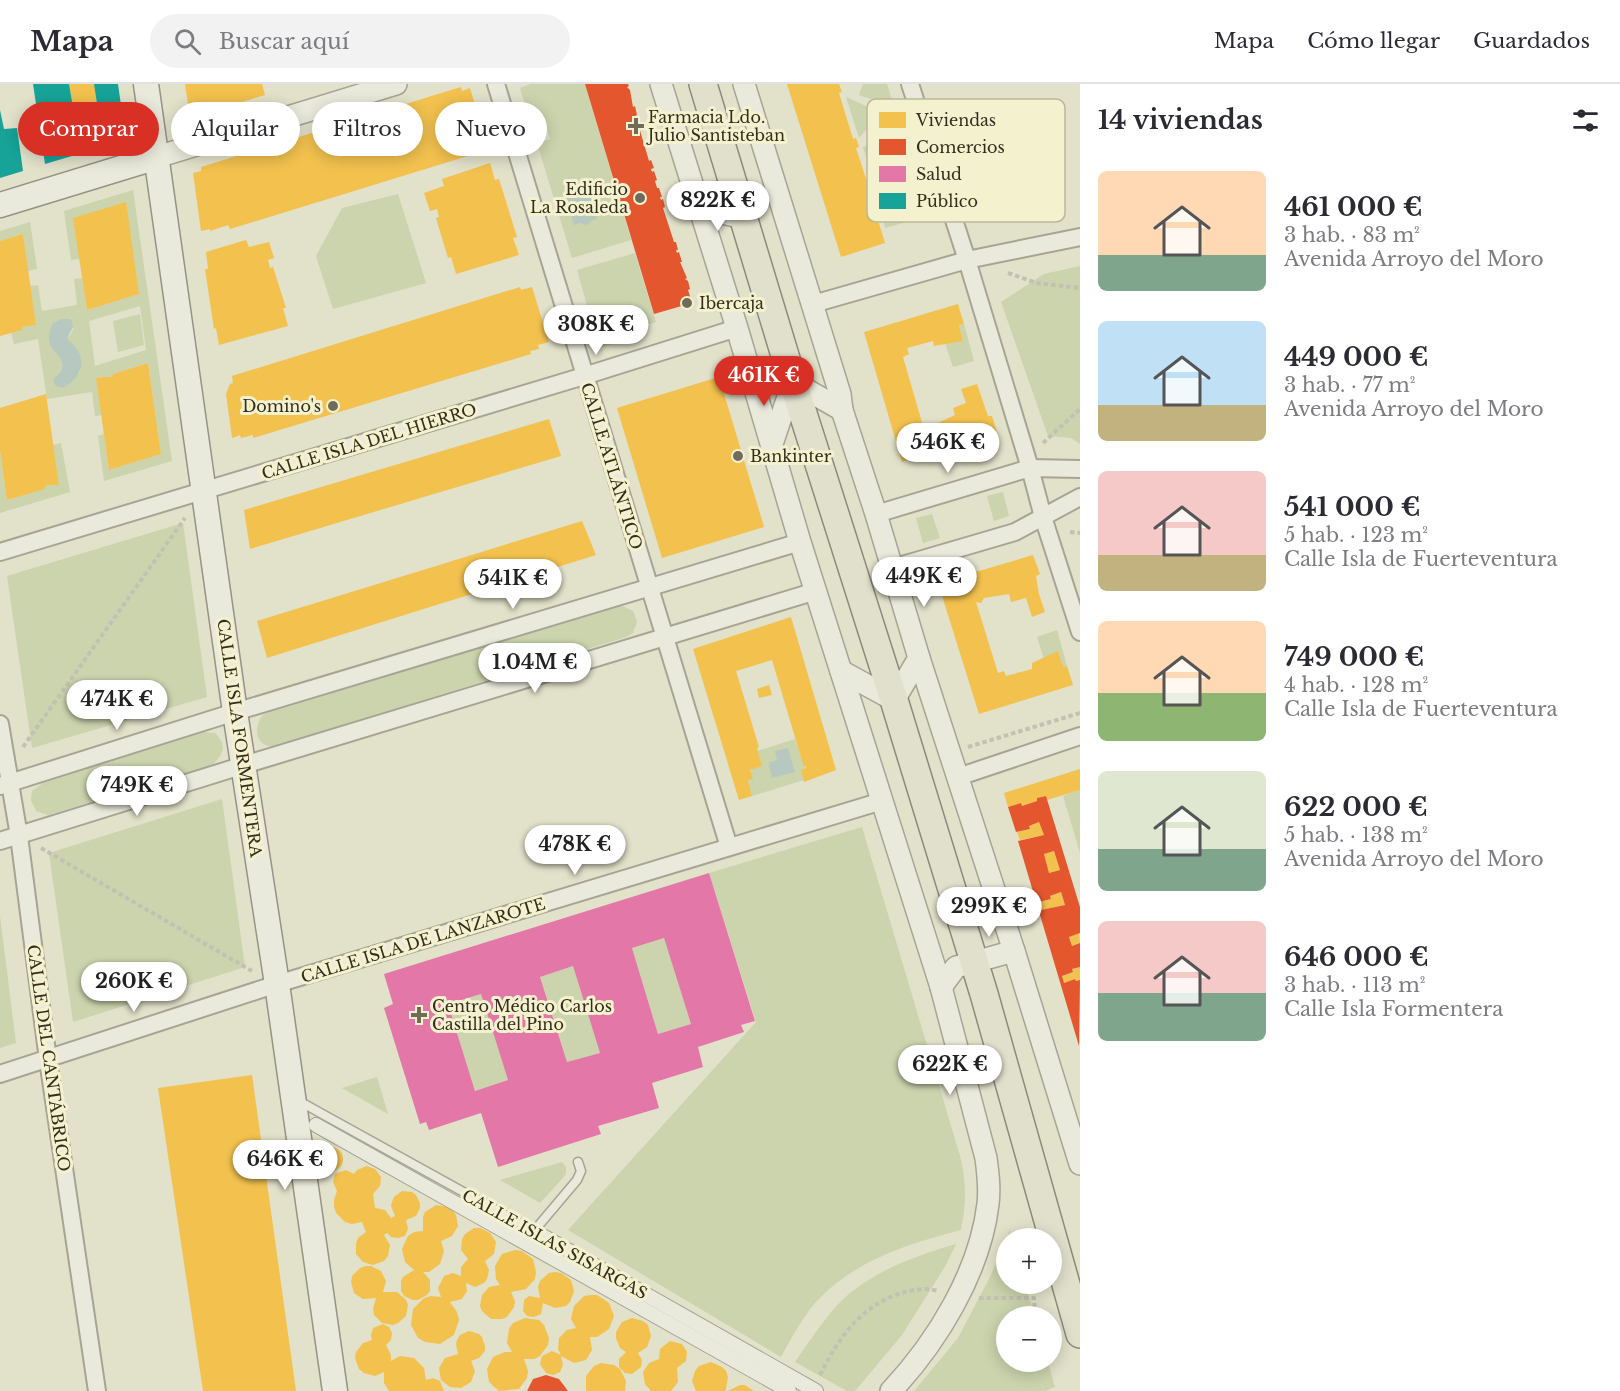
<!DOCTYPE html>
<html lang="es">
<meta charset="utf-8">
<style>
body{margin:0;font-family:"Libre Baskerville",serif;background:#f2f2f3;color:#2b2b33;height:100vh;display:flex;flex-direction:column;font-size:22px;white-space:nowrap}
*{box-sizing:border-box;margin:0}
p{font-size:20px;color:#7c7c81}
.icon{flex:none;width:33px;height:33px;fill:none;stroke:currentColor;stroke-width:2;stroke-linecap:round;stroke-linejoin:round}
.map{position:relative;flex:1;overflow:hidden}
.details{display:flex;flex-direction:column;background:#fff;width:540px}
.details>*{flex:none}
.guide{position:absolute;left:18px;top:18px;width:570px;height:54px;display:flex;gap:12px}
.tools{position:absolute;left:996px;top:1144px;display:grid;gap:12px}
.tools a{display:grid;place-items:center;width:66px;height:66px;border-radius:50%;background:#fff;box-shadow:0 3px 15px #0003;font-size:30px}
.price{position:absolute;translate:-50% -51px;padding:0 14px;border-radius:21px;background:#fff;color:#222;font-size:20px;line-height:39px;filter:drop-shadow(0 2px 3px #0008)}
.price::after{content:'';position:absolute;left:50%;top:36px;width:18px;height:14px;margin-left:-9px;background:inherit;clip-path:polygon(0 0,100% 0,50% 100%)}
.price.on{background:#d93025;color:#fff}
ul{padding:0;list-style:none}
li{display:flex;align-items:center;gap:18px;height:150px;padding:0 18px}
li span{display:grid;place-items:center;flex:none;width:168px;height:120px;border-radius:9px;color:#555}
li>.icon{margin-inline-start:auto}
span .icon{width:72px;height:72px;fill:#fffc;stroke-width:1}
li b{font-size:26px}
h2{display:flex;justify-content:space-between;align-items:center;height:72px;padding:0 18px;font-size:26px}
.pill{padding:0 21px;border-radius:27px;background:#fff;box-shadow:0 3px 15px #0003;font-size:21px;line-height:54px}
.pill.on{background:#d93025;color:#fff}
header{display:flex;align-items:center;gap:36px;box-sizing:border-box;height:84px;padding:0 30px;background:#fff;border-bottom:2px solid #e1e1e2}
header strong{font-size:28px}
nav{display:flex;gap:33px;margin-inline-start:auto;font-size:21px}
.search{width:420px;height:54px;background:#f2f2f3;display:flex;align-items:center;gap:15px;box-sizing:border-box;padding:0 21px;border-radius:33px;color:#7c7c81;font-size:22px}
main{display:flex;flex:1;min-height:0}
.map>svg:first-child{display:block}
.green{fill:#cbd4ad;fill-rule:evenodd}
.water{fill:#b6c8c0}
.homes{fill:#f2c14e}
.shops{fill:#e4572e;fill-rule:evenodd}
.health{fill:#e377a8;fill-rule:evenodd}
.public{fill:#17a398}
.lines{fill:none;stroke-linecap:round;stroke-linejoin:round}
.service-casing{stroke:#a7a494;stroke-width:11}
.pedestrian-casing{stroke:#a7a494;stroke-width:16}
.minor-casing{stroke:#a7a494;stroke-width:20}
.tertiary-casing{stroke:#a7a494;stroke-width:24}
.secondary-casing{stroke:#969384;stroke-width:27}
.primary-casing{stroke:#8c8a7a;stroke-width:30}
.path{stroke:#c2c1b3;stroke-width:4;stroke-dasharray:4.5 3;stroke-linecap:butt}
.service{stroke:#eaeadc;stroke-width:8}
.pedestrian{stroke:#eaeadc;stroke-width:14}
.minor{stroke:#eaeadc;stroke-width:16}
.tertiary{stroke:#eaeadc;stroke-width:21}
.secondary{stroke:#eaeadc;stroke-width:24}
.primary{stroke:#e1e0cd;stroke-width:27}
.poi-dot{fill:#716c5a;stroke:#f4f1cf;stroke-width:2}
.labels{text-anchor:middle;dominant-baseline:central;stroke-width:6;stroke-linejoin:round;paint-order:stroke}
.poi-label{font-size:16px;fill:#342d1d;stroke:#f4f1cf;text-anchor:start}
.street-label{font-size:16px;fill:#342d1d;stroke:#f4f1cf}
.key{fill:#f4f1cf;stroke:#bab69a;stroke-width:1.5}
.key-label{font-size:16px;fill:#342d1d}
</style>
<header>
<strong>Mapa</strong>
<div class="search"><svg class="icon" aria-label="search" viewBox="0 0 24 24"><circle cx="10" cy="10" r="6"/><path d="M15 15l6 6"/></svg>Buscar aquí</div>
<nav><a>Mapa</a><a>Cómo llegar</a><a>Guardados</a></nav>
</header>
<main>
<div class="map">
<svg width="1080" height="1307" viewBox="0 0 1080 1307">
<rect width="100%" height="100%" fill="#e2e1ca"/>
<g class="green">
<path d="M531 0H585L631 156 572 174 537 59 550 55 543 32 530 36 520 4Z"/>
<path d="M863 0H887L928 132 885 144 881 125C893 119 905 114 909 100L876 48 884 26 883 19 859 11Z"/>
<path d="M846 13 866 22 874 29 871 40 859 54Z"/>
<path d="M871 60 895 93C893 104 888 107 877 109L863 63Z"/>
<path d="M133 106 172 377 104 397 98 352 104 350 109 386 161 370 148 279 113 290V292L96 294 102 331 95 332 92 308 47 315 38 255 14 260 11 249 22 246V243L36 241 30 202 38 201 42 227 77 221 74 195 82 194 87 226 139 210 79 175 71 176 64 127ZM140 222 146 266 95 282 89 237ZM74 244 68 255 81 274 80 289 57 291 62 284V276C56 266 50 267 49 253Z"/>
<path d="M398 110 426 199 333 225 316 172 342 124Z"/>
<path d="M30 138 37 185 28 187 23 150 0 157V147Z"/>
<path d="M635 169 656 238 640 243 642 251 599 264 577 186Z"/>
<path d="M1080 182V360L1071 354 1048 352 1001 218 1044 190Z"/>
<path d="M140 230 144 261 118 268 113 237Z"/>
<path d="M964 240 974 277 953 283 945 259 963 256 959 241Z"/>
<path d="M61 359 70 408 0 429V367L7 416 44 405 45 401H59L53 361Z"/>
<path d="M1003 408 1009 432 994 437 987 412Z"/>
<path d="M932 430 940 454 923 459 916 434Z"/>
<path d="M183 439 207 613 32 664 7 492Z"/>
<path d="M620 521 633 527 637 538 633 549 626 553 279 661C276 661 272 663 269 662 253 659 255 639 264 630Z"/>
<path d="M1057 546 1067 582 1063 583 1044 575 1037 553Z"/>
<path d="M204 648 215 649C227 661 224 670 212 681L48 731 36 727 31 716 32 707 43 699Z"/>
<path d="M795 655 804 682 806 684 801 686 804 696 752 712 748 696 757 667Z"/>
<path d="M1080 706V769L1063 712Z"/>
<path d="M222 715 245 883 73 938 49 769Z"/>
<path d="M862 743 960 1072C967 1100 966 1119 961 1146 906 1160 847 1179 810 1225 799 1240 790 1256 781 1273L568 1146 756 938 709 789Z"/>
<path d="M0 832 16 959 0 964Z"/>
<path d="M664 854 691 940 658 950 632 864Z"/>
<path d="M573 882 600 969 567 978 540 893Z"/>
<path d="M481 910 508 996 475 1007 448 920Z"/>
<path d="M377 993 388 1030 342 1004Z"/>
<path d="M562 1078 566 1083V1090L562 1095 540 1119 500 1096Z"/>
<path d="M1010 1146 1012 1155H1006V1200H1025L1035 1233H1006V1278H1048L1055 1303 1045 1307H914L958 1254 990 1193Z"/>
<path d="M956 1160 946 1181 902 1251 855 1307H847L795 1278C813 1253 832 1221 858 1203 887 1182 922 1170 956 1160Z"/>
</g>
<g class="water">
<path d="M580 99 583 103H588L597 135 592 136 587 141 580 139 574 141 565 109 569 107V102Z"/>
<path d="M62 235H70C77 244 69 246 68 255 71 259 76 262 78 267 87 283 77 296 63 304 58 303 54 302 53 296 56 292 61 288 62 284 66 268 39 268 53 239Z"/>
<path d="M788 664 795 688 772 694 769 681 770 678 777 676 775 667Z"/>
</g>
<g class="homes">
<path d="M69 0H94L97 20 73 23Z"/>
<path d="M185 0H262L265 11 190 34Z"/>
<path d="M787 0H839L842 8 839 9 853 55 856 54 859 63 856 64 871 110 873 109 877 119 873 120 885 159 841 173Z"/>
<path d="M461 3 462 7 470 4 487 60 469 67 471 71 230 145 228 141 210 147V145L201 147 193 89 201 87V83Z"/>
<path d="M490 79 495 96 499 95 517 153 513 154 519 171 456 190 451 173 448 174 436 134 439 133 437 125 430 127 424 109 444 102 442 95Z"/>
<path d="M126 118 139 210 87 226 73 134Z"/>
<path d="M23 150 36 241 22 243V246L0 252V157Z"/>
<path d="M246 156 249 163 269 158 274 174 268 176 270 184 273 183 286 224H283L288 242 219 261 216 244 214 245 205 185H208L206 168Z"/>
<path d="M520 203 521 206 532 203 549 258 538 261 539 265 530 267 531 270 253 354V351L241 354 240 351 232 354 226 310 230 300 233 299 232 292Z"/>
<path d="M958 220 964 240 959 241 963 257 934 262 933 257 907 264 909 270 903 273 923 342 929 339 931 342 955 331 953 324 966 319 961 305 977 300 988 332H992L997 349 902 378 864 248Z"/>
<path d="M148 279 161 370 109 386 96 294 113 292V290Z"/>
<path d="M719 293 764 443 662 474 617 324Z"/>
<path d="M46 310 59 401H45V405L7 416 0 367V324Z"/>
<path d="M549 335 561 372 250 465 244 426Z"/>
<path d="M582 437 596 471 267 574 257 537Z"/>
<path d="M1033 471 1040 490 1036 492 1039 510 1045 528 1032 533 1026 514 1011 518 1009 510 984 514 981 519 976 518 998 589 1004 587 1006 592 1032 585V579L1058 567 1063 583 1067 582 1073 601 979 630 938 499Z"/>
<path d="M791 533 836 686 804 698 801 686 806 684V682L804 683 797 660 772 576 736 587 759 663 757 664 762 682 750 686 753 695 748 696 752 712 739 716 693 565Z"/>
<path d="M769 601 772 611 759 614 757 605Z"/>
<path d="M1080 685V706L1047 716 1046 712 1037 714V717L1022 722 1021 719 1008 723 1004 709Z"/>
<path d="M1039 738 1044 751 1020 756 1017 748 1030 745 1029 742Z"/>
<path d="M1054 767 1060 786 1049 789 1044 770Z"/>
<path d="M1061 808 1065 821 1041 826 1039 818 1051 815 1050 812Z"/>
<path d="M1079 849 1080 859 1072 862 1069 853Z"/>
<path d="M1080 883V896L1076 897 1075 895 1064 899 1062 892 1073 888 1072 885Z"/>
<path d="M252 991 296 1307H203L158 1004Z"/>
<circle cx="331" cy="1075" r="12"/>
<path d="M367 1082 375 1085 381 1093 380 1102 373 1110 375 1124 385 1126 391 1134 395 1132 391 1122 392 1118 394 1113 402 1107 412 1108 416 1111 420 1119V1124L416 1132 406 1136 408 1145 405 1152 398 1154 391 1153 387 1149 384 1151 390 1161 388 1172 384 1177 373 1181 363 1178 356 1170V1159L358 1154 366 1148 362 1138 352 1140 345 1138 336 1129 334 1122V1116L337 1107 333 1098 335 1090 346 1086 354 1090 357 1086Z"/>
<path d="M436 1121 448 1123 452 1126 456 1131 458 1142 452 1152 441 1157 444 1167 440 1180 429 1188H423L430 1196V1207L427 1211 418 1216H413L404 1212 401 1207V1197L403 1193 414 1186 405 1178 402 1165 408 1152 414 1148 423 1147V1133L425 1128Z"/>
<path d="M474 1144H480L490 1149 496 1158 494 1170 485 1177 489 1186 487 1195 484 1199 475 1203 466 1199 467 1207 462 1215 450 1218 457 1228 459 1236 454 1251 440 1260 425 1258 418 1254 411 1241 413 1225 424 1214 431 1212 441 1213 438 1204 444 1192 453 1189 461 1192V1183L468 1175 461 1166 462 1155 465 1150Z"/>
<path d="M515 1166 522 1167 533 1175 536 1188 535 1195 526 1205 511 1208 515 1217 514 1223 507 1233 502 1235H491L482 1227 480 1222 482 1211 489 1203 500 1201 496 1195 495 1182 502 1170Z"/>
<path d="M366 1182H371L381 1187 386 1197 383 1208H397L406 1216 408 1221 406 1232 398 1239 393 1241 382 1239 374 1231 373 1225 376 1214 363 1215 354 1209 351 1198 352 1192 360 1184Z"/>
<path d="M555 1188 561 1189 571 1196 574 1207 570 1218 566 1222 555 1224 543 1219 541 1230 534 1233 527 1232 523 1227 524 1216 529 1212 540 1214 538 1203 540 1197 549 1189Z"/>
<path d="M591 1211H597L609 1219 614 1232 609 1245 597 1253H590L592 1266 586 1276 574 1279 561 1272 563 1281 560 1288 553 1291 546 1289 540 1280 542 1272 552 1267 561 1271 558 1265 559 1254 567 1246 576 1244 571 1235 574 1222 584 1212Z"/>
<path d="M525 1234 539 1236 544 1241 549 1254 548 1261 540 1272 534 1275H524L528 1287 527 1294 519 1305 499 1307 489 1298 487 1285 493 1273 505 1268H512L507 1259 509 1245 513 1239Z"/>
<path d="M632 1234 643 1237 648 1241 651 1252 647 1263 638 1269 642 1276 641 1283 632 1290 625 1289 619 1283V1275L626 1268 620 1264 616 1254V1248L622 1238Z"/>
<path d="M383 1240 389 1243 392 1249 391 1256 386 1261 391 1271V1277L400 1272 414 1274 424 1284 426 1296 433 1294 440 1297 444 1307H389L384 1299V1288L375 1292 364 1289 359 1285 355 1274 356 1268 363 1259 372 1256 371 1251 373 1244Z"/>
<path d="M469 1247 479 1250 482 1253 485 1262V1267L479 1274 471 1277 475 1287 471 1298 461 1304 450 1303 441 1296 439 1284 445 1274 458 1270 456 1260 457 1256 460 1251Z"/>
<path d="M670 1257 682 1260 687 1268 686 1277 677 1284 678 1298 671 1307H651L645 1300 643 1288 649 1279 659 1275 660 1265Z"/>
<path d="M711 1278 722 1283 726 1287 728 1293 726 1305 725 1307H696L692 1297 695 1287 699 1282Z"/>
<path d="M601 1279 614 1281 620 1285 626 1297 625 1307H586V1292L594 1282Z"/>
<path d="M740 1301H745L754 1307H728Z"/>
</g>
<g class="shops">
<path d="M585 0H628L629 2 627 3 630 6 633 23 635 22 637 31 635 32 636 35 638 34 641 42 639 43 649 77 651 76 654 84 651 85 652 88 654 87 657 96 655 97 657 104H659L662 113H660L661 116 663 115 665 123 663 124 674 158H676L678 166H676L677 169 679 168 682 178H680L687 194 685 195 688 197 690 205 688 206 692 219 654 230Z"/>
<path d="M1046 712 1080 823V849L1069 853 1072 862 1080 859V883L1072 885 1073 888 1062 892 1064 899 1075 895 1076 897 1080 896 1079 962 1018 757 1044 751 1039 738 1029 742 1030 745 1016 748 1008 723 1021 719 1022 722 1037 717V714ZM1054 767 1060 786 1049 789 1044 770ZM1061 808 1065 821 1041 826 1039 818 1051 815 1050 812Z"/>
<path d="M546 1291 559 1295 568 1307H527L533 1295Z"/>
</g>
<path class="health" d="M709 789 755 937 741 941 744 948 698 963 703 983 652 999 659 1024 598 1042 601 1050 498 1083 481 1029 429 1046 426 1038 420 1040 384 924 393 920 384 890ZM664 854 691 940 658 950 632 864ZM573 882 600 969 567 978 540 893ZM481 910 508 996 475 1007 448 920Z"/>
<g class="public">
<path d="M33 0H69L73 23 97 20 94 0H118L126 56 45 80Z"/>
<path d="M0 26 4 45 17 44 23 87 0 94Z"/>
</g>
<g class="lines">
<defs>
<path id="service" d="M297 1016 534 1147 577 1096 581 1087 578 1078"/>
<g id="pedestrian">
<path d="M316 1041 789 1307"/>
<path d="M534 1147 816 1307"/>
</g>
<g id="minor">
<path d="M496 0 729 763"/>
<path d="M910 0 967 176 1030 384 1043 433 1080 548"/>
<path d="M813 220 967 176 1080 153"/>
<path d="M876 430 1030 384 1080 385"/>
<path d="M0 468 584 292 737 244"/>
<path d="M892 484 1015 448 1080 413"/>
<path d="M0 640 19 752 48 976 97 1307"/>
<path d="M958 693 1080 652"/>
<path d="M0 702 235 628 800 458"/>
<path d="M0 757 244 681 816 507"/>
<path d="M0 990 277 900 882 717"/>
</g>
<g id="tertiary">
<path d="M661 0 737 244 800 458 941 903 986 1074C988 1089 990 1104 988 1120 980 1188 937 1258 891 1307"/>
<path d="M744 0 840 310 842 326 876 430 919 574 1014 867 1080 1080"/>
<path d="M157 73 396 0"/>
<path d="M700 124 744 134"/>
<path d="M772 360 793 298 842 326"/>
<path d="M841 587 894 616 919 574"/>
<path d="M941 903 956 883 1014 867"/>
</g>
<g id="secondary">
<path d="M146 0 235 628 277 900 335 1307"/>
<path d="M0 121 157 73"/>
</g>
<path id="primary" d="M703 0 793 298 894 616 984 910 1080 1250"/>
</defs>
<use href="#service" class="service-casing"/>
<use href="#pedestrian" class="pedestrian-casing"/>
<use href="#minor" class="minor-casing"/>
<use href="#tertiary" class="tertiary-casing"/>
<use href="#secondary" class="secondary-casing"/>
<use href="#primary" class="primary-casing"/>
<g class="path">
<path d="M1008 189 1037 199 1080 204"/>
<path d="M1043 359 1080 325"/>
<path d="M1070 448 1080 449"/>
<path d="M23 663 185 434"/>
<path d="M968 663 1080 629"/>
<path d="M41 764 252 887"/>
<path d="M979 1214H1034L1035 1233"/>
<path d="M820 1291C838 1255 859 1224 898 1210 911 1206 925 1203 938 1207"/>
</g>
<use href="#service" class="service"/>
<use href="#pedestrian" class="pedestrian"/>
<use href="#minor" class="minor"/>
<use href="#tertiary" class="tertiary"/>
<use href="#secondary" class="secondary"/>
<use href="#primary" class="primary"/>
</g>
<g class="poi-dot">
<path d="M633 33h6v6h6v6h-6v6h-6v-6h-6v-6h6z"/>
<circle cx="640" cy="114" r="6"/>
<circle cx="687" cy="219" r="6"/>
<circle cx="333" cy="322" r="6"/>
<circle cx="738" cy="372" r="6"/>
<path d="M416 922h6v6h6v6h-6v6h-6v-6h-6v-6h6z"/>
</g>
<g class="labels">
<g class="poi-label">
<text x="648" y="33">Farmacia Ldo.<tspan x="648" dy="18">Julio Santisteban</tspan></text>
<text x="628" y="105" text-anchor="end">Edificio<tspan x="628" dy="18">La Rosaleda</tspan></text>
<text x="699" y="219">Ibercaja</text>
<text x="321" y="322" text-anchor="end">Domino's</text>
<text x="750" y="372">Bankinter</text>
<text x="432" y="922">Centro Médico Carlos<tspan x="432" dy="18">Castilla del Pino</tspan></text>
</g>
<g class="street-label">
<text transform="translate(369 357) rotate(-17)">CALLE ISLA DEL HIERRO</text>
<text transform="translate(612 382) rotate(73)">CALLE ATLÁNTICO</text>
<text transform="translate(240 654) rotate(82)">CALLE ISLA FORMENTERA</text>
<text transform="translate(423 856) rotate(-17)">CALLE ISLA DE LANZAROTE</text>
<text transform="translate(49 974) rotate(82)">CALLE DEL CANTÁBRICO</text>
<text transform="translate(555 1160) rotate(29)">CALLE ISLAS SISARGAS</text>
</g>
</g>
<rect x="867" y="15" width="198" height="123" rx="9" class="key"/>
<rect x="879" y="28" width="27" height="16" fill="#f2c14e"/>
<rect x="879" y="55" width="27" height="16" fill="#e4572e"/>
<rect x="879" y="82" width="27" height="16" fill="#e377a8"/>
<rect x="879" y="109" width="27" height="16" fill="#17a398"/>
<g class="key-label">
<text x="916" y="42">Viviendas</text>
<text x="916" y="69">Comercios</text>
<text x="916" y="96">Salud</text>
<text x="916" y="123">Público</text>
</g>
</svg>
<div class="tools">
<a>+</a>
<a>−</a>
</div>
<b class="price" style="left:718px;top:148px">822K €</b>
<b class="price" style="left:596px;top:272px">308K €</b>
<b class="price on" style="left:764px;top:323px">461K €</b>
<b class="price" style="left:948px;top:390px">546K €</b>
<b class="price" style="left:924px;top:524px">449K €</b>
<b class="price" style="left:513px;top:526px">541K €</b>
<b class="price" style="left:535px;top:610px">1.04M €</b>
<b class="price" style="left:117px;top:647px">474K €</b>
<b class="price" style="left:137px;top:733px">749K €</b>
<b class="price" style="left:575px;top:792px">478K €</b>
<b class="price" style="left:989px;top:854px">299K €</b>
<b class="price" style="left:134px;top:929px">260K €</b>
<b class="price" style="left:950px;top:1012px">622K €</b>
<b class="price" style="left:285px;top:1107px">646K €</b>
<div class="guide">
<a class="pill on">Comprar</a>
<a class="pill">Alquilar</a>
<a class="pill">Filtros</a>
<a class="pill">Nuevo</a>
</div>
</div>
<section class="details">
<h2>14 viviendas<svg class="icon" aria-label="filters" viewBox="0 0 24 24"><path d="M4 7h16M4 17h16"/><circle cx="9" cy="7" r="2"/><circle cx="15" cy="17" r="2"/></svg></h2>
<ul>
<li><span style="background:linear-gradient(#ffd9b3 70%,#7fa58c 0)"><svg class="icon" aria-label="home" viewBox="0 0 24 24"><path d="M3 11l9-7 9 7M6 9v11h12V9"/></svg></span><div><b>461 000 €</b><p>3 hab. · 83 m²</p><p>Avenida Arroyo del Moro</p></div></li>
<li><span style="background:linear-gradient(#bfe0f5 70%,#c2b280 0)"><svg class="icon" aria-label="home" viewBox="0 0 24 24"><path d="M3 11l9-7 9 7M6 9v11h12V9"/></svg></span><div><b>449 000 €</b><p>3 hab. · 77 m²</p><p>Avenida Arroyo del Moro</p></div></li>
<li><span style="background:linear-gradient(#f6c9c9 70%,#c2b280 0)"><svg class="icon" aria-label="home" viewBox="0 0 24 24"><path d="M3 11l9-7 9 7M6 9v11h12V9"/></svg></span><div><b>541 000 €</b><p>5 hab. · 123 m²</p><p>Calle Isla de Fuerteventura</p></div></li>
<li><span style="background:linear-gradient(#ffd9b3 60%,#8fb573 0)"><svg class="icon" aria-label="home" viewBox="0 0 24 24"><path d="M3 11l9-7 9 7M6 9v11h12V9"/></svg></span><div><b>749 000 €</b><p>4 hab. · 128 m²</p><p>Calle Isla de Fuerteventura</p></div></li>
<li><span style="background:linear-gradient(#dfe7d0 65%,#7fa58c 0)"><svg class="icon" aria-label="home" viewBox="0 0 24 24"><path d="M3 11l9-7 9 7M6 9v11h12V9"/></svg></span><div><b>622 000 €</b><p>5 hab. · 138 m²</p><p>Avenida Arroyo del Moro</p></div></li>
<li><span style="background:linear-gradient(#f6c9c9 60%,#7fa58c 0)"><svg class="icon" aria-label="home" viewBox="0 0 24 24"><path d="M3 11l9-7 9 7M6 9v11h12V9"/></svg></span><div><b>646 000 €</b><p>3 hab. · 113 m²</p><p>Calle Isla Formentera</p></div></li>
</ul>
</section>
</main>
